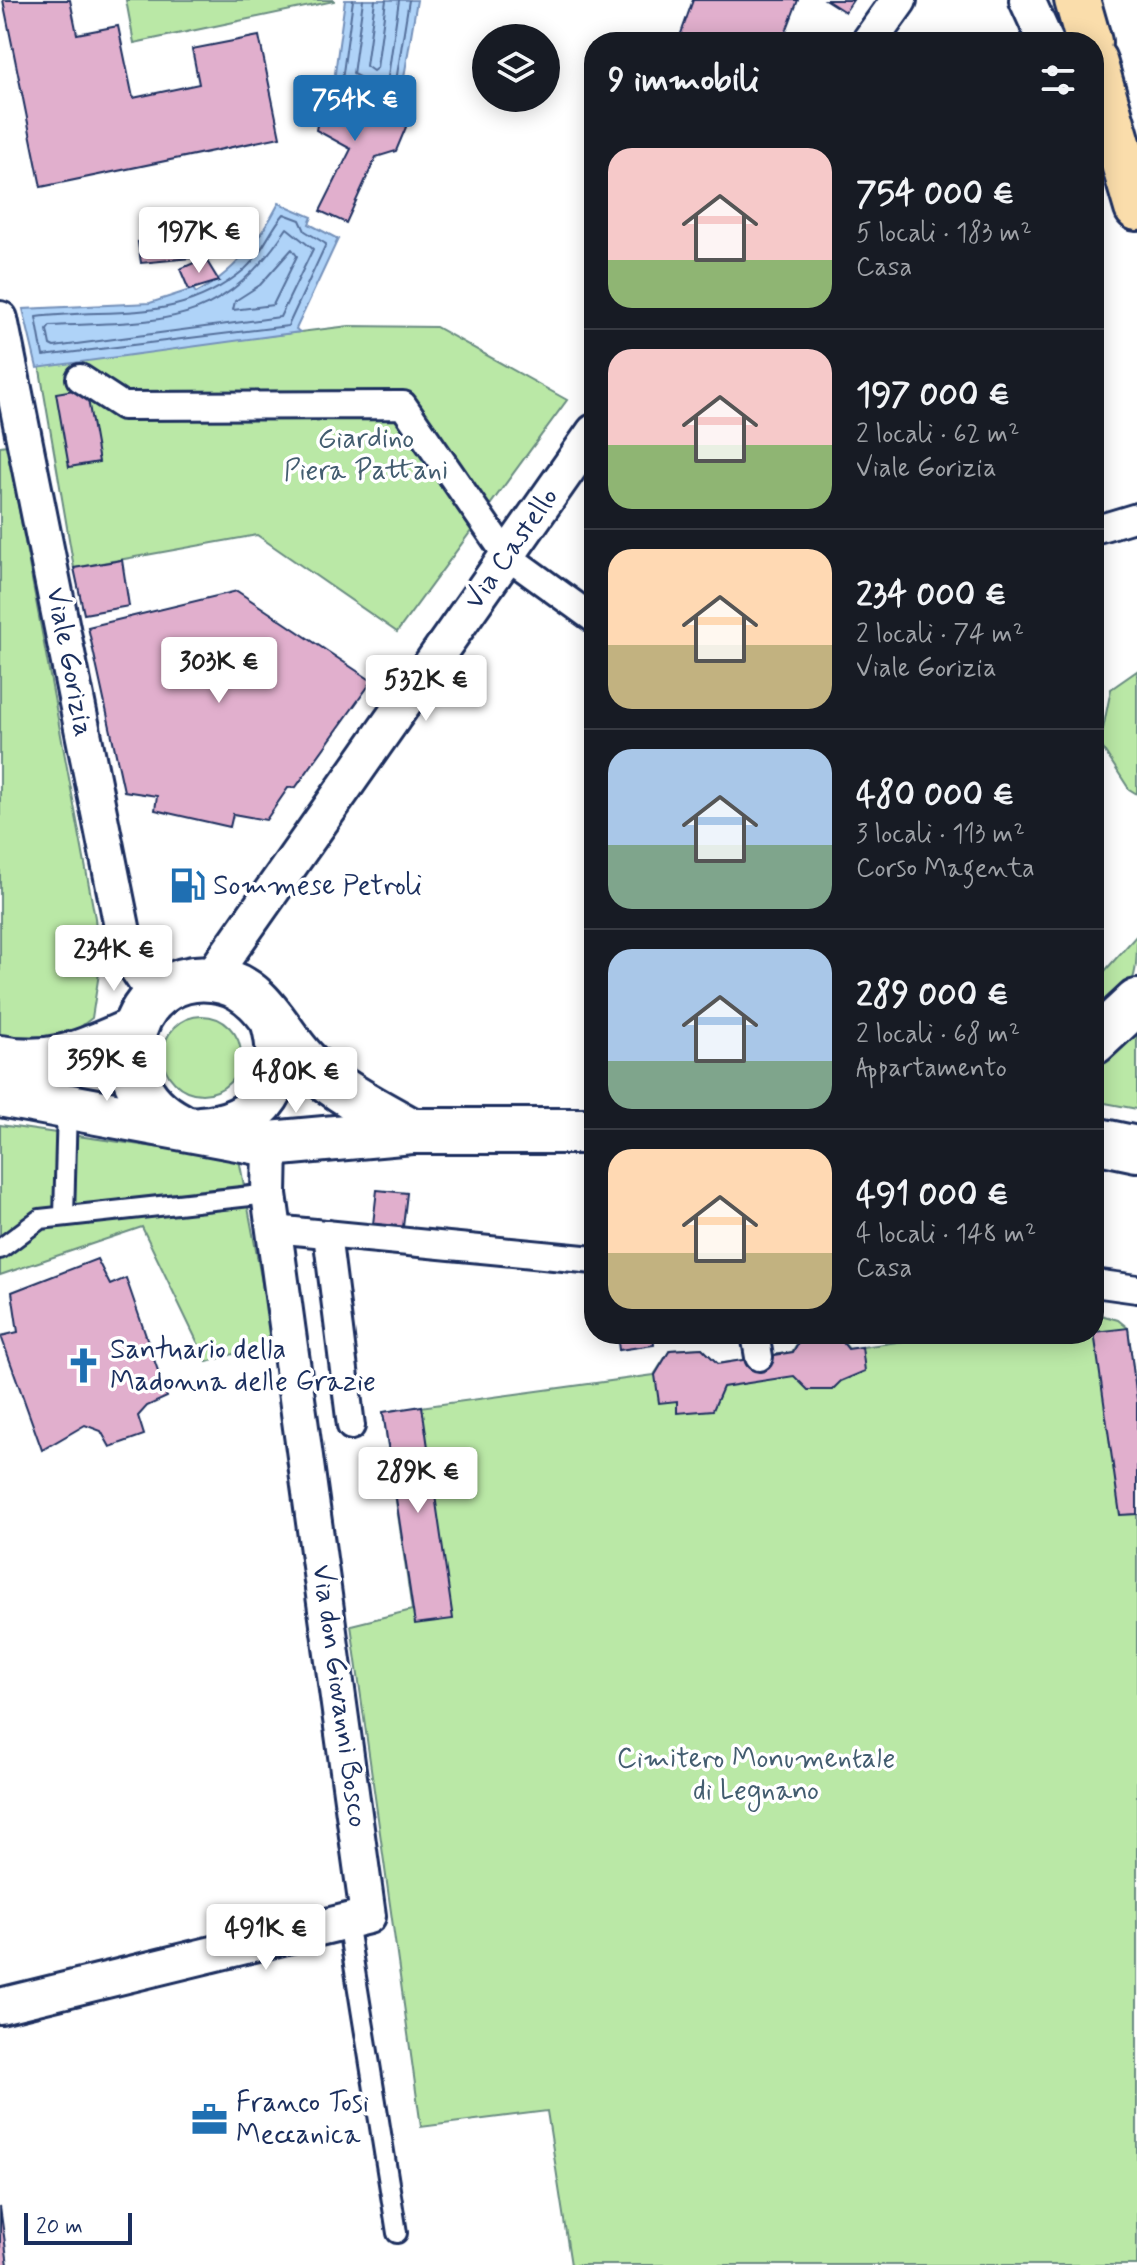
<!DOCTYPE html>
<html lang="it">
<meta charset="utf-8">
<style>
body{margin:0;font-family:Mynerve,sans-serif;background:#20242c;color:#f1f3f6;height:100vh;display:flex;flex-direction:column;font-size:30px;white-space:nowrap}
*{box-sizing:border-box;margin:0}
p{font-size:26px;color:#9ea1a6}
.icon{flex:none;width:44px;height:44px;fill:none;stroke:currentColor;stroke-width:2;stroke-linecap:round;stroke-linejoin:round}
.map{position:relative;flex:1;overflow:hidden}
.side{position:absolute;left:584px;top:32px;width:520px;height:1312px;display:flex;flex-direction:column;background:#171b24;border-radius:32px;box-shadow:0 4px 20px #0003}
.side>*{flex:none}
.buttons{position:absolute;left:472px;top:24px;display:grid;gap:16px}
.buttons a{display:grid;place-items:center;width:88px;height:88px;border-radius:50%;background:#171b24;box-shadow:0 4px 20px #0003;font-size:40px}
.scale{position:absolute;left:24px;bottom:20px;width:108px;box-sizing:border-box;padding-left:8px;border:4px solid #1b2f5e;border-top:0;font-size:22px;line-height:28px;white-space:nowrap;color:#1b2f5e;-webkit-text-stroke:6px #fff;paint-order:stroke}
.price{position:absolute;translate:-50% -68px;padding:0 18px;border-radius:8px;background:#fff;color:#222;font-size:26px;line-height:52px;filter:drop-shadow(0 2px 4px #0008)}
.price::after{content:'';position:absolute;left:50%;top:48px;width:24px;height:18px;margin-left:-12px;background:inherit;clip-path:polygon(0 0,100% 0,50% 100%)}
.price.active{background:#1f6fb2;color:#fff}
ul{padding:0;list-style:none}
li{display:flex;align-items:center;gap:24px;height:200px;padding:0 24px}
li+li{border-top:2px solid #363941}
li span{display:grid;place-items:center;flex:none;width:224px;height:160px;border-radius:24px;color:#555}
li>.icon{margin-inline-start:auto}
span .icon{width:96px;height:96px;fill:#fffc;stroke-width:1}
li b{font-size:34px}
h2{display:flex;justify-content:space-between;align-items:center;height:96px;padding:0 24px;font-size:34px}
.map>svg:first-child{display:block}
.green{fill:#bae8a6;stroke:#6a8c82;stroke-width:2}
.water{fill:#afd3f8;stroke:#7491ba;stroke-width:2}
.lines{fill:none;stroke-linecap:round;stroke-linejoin:round}
.shore{stroke:#56719c;stroke-width:2}
.building{fill:#e1afcd;stroke:#1b2f5e;stroke-width:2}
.service-casing{stroke:#1b2f5e;stroke-width:24}
.pedestrian-casing{stroke:#1b2f5e;stroke-width:32}
.minor-casing{stroke:#1b2f5e;stroke-width:40}
.tertiary-casing{stroke:#1b2f5e;stroke-width:50}
.primary-casing{stroke:#1b2f5e;stroke-width:50}
.service{stroke:#fff;stroke-width:18}
.pedestrian{stroke:#fff;stroke-width:26}
.minor{stroke:#fff;stroke-width:34}
.tertiary{stroke:#fff;stroke-width:44}
.primary{stroke:#faddab;stroke-width:44}
.labels{text-anchor:middle;dominant-baseline:central;stroke-width:7;stroke-linejoin:round;paint-order:stroke}
.park-label{font-size:28px;fill:#435d70;stroke:#fff}
.street-label{font-size:28px;fill:#1b2f5e;stroke:#fff}
.poi-label{font-size:28px;fill:#1b2f5e;stroke:#fff;text-anchor:start}
</style>
<div class="map">
<svg width="1137" height="2265" viewBox="0 0 1137 2265">
<rect width="100%" height="100%" fill="#fff"/>
<filter id="ink" filterUnits="userSpaceOnUse"><feTurbulence type="fractalNoise" baseFrequency=".0125" numOctaves="2"/><feDisplacementMap in="SourceGraphic" scale="16" xChannelSelector="R" yChannelSelector="G"/><feConvolveMatrix kernelMatrix="1 2 1 2 8 2 1 2 1" color-interpolation-filters="sRGB"/></filter>
<g filter="url(#ink)">
<g class="green">
<path d="M126 0H334V1L134 43Z"/>
<path d="M349 326 436 327 567 400 397 632 257 535 74 568 39 364Z"/>
<path d="M7 445 95 918 100 967 92 1018 67 1037 0 1036V446Z"/>
<path d="M1137 671V794L1129 789 1100 744 1111 689Z"/>
<path d="M1137 935C1137 988 1133 988 1094 1022V983Z"/>
<circle cx="202" cy="1055" r="39"/>
<path d="M1137 1030V1109L1094 1101V1064Z"/>
<path d="M0 1125 239 1159 273 1342 207 1362 142 1227 0 1275Z"/>
<path d="M1094 1313 1118 1320 1128 1328 1137 1400V2265H571L547 2111 421 2127 351 1625 412 1610 383 1412 654 1375 670 1350 702 1348 718 1364 792 1352 803 1334H836L849 1349 953 1334H1094Z"/>
</g>
<g class="water">
<path d="M345 0H417L396 125 395 115 338 88 332 95Z"/>
<path d="M279 203 312 217 309 224 338 239 296 329 300 332 37 368 23 309 150 303 193 289 196 293C232 274 259 242 279 203Z"/>
</g>
<g class="lines">
<g class="shore">
<path d="M353 0 342 80 389 103 393 100 409 0"/>
<path d="M363 0 353 74 382 89 388 77 399 0"/>
<path d="M375 0 366 66 373 71 377 68 386 0"/>
<path d="M284 214 300 220 305 231 326 244 288 326 43 356 36 317C117 307 178 325 245 269 262 254 270 230 284 214Z"/>
<path d="M287 228 313 249 280 317 54 347 50 345 47 330 50 326C161 320 219 331 287 228Z"/>
<path d="M292 249 297 256 273 305 233 310 235 301 260 285Z"/>
</g>
</g>
<g class="building">
<path d="M3 0H70L77 34 118 26 133 98 199 84 192 49 259 36 280 137 41 187Z"/>
<path d="M693 0H798L782 42H678Z"/>
<path d="M826 0H853L845 12Z"/>
<path d="M325 83 399 115 406 127 396 151 376 157 346 223 320 211 351 149 316 130Z"/>
<path d="M190 237V258L141 263 138 242Z"/>
<path d="M205 258 219 281 189 290 180 269Z"/>
<path d="M86 388 99 462 69 467 56 393Z"/>
<path d="M122 560 129 606 84 614 74 568Z"/>
<path d="M237 591 372 681 296 787 288 788 266 820 233 814 230 827 155 810 157 796 124 791 88 627Z"/>
<path d="M377 1190 407 1193 403 1227 373 1224Z"/>
<path d="M97 1259 110 1285 126 1278 167 1397 147 1406 138 1416 144 1435 110 1447 101 1431 85 1425 42 1450 1 1336 18 1332 12 1292Z"/>
<path d="M1128 1328 1137 1400V1514L1120 1515 1094 1332Z"/>
<path d="M617 1334H653L654 1345 619 1350Z"/>
<path d="M803 1334H836L848 1349 862 1347 865 1371 841 1381 832 1390H808L794 1376 723 1387 713 1410 677 1413V1401L659 1403 655 1375 670 1350 702 1348 718 1364 793 1352Z"/>
<path d="M422 1406 453 1619 415 1624 383 1412Z"/>
<path d="M0 2207 8 2265H0Z"/>
</g>
<g class="lines">
<defs>
<g id="service">
<path d="M64 1216 67 1107"/>
<path d="M0 1249 40 1219 269 1194"/>
<path d="M347 1921 397 2233"/>
</g>
<g id="pedestrian">
<path d="M80 378 123 406 403 405 507 556 594 619"/>
<path d="M1094 530 1137 517"/>
<path d="M274 1229 594 1260"/>
<path d="M327 1234 351 1426"/>
<path d="M1094 1283 1137 1289"/>
<path d="M755 1334 759 1357"/>
</g>
<g id="minor">
<path d="M1027 0 1046 42"/>
<path d="M869 42 899 0"/>
<path d="M0 319 124 937 134 964 156 997"/>
<path d="M210 979 594 432"/>
<path d="M0 2006 368 1916 269 1194 270 1144"/>
</g>
<g id="tertiary">
<path d="M1094 1042 1137 1002"/>
<path d="M0 1058C55 1068 85 1051 134 1030"/>
<path d="M0 1094 270 1144 412 1131H594"/>
<path d="M179 1125C91 1080 135 960 223 981 265 991 280 1038 309 1065 341 1093 376 1111 412 1131"/>
<path d="M200 1129C263 1125 291 1080 273 1020"/>
<path d="M1094 1140 1137 1149"/>
</g>
<g id="primary">
<path d="M1077 0 1089 42"/>
<path d="M1094 61 1137 208"/>
</g>
</defs>
<use href="#service" class="service-casing"/>
<use href="#pedestrian" class="pedestrian-casing"/>
<use href="#minor" class="minor-casing"/>
<use href="#tertiary" class="tertiary-casing"/>
<use href="#primary" class="primary-casing"/>
<use href="#service" class="service"/>
<use href="#pedestrian" class="pedestrian"/>
<use href="#minor" class="minor"/>
<use href="#tertiary" class="tertiary"/>
<use href="#primary" class="primary"/>
</g>
</g>
<defs>
<symbol id="fuel-bare" viewBox="-9 -9 18 18"><path d="M-5.5-6h7V0h2V4h1.3V-2.5L3-4.5l.8-.8L6-3V5H2.5V1h-1V6h-7ZM-4.2-4.7v3.2H.2V-4.7Z" fill="#1f6fb2" stroke="#fff" stroke-width="2.5" paint-order="stroke"/></symbol>
<symbol id="church-bare" viewBox="-9 -9 18 18"><path d="M-1.2-6h2.4v3.5h3.3v2.4h-3.3V6h-2.4V-.1h-3.3v-2.4h3.3Z" fill="#1f6fb2" stroke="#fff" stroke-width="2.5" paint-order="stroke"/></symbol>
<symbol id="office-bare" viewBox="-9 -9 18 18"><path d="M-6-3h4V-5.5h4V-3h4V5H-6ZM-1-4.5V-3h2v-1.5ZM-6 0V1H6V0Z" fill="#1f6fb2" stroke="#fff" stroke-width="2.5" paint-order="stroke"/></symbol>
</defs>
<g fill-rule="evenodd">
<use href="#fuel-bare" x="162" y="860" width="51" height="51"/>
<use href="#church-bare" x="58" y="1340" width="51" height="51"/>
<use href="#office-bare" x="184" y="2094" width="51" height="51"/>
</g>
<g class="labels">
<g class="park-label">
<text x="366" y="439">Giardino<tspan x="366" dy="32">Piera Pattani</tspan></text>
<text x="756" y="1759">Cimitero Monumentale<tspan x="756" dy="32">di Legnano</tspan></text>
</g>
<g class="street-label">
<text transform="translate(512 549) rotate(-55)">Via Castello</text>
<text transform="translate(69 662) rotate(79)">Viale Gorizia</text>
<text transform="translate(339 1696) rotate(82)">Via don Giovanni Bosco</text>
</g>
<g class="poi-label">
<text x="213" y="886">Sommese Petroli</text>
<text x="110" y="1350">Santuario della<tspan x="110" dy="32">Madonna delle Grazie</tspan></text>
<text x="236" y="2103">Franco Tosi<tspan x="236" dy="32">Meccanica</tspan></text>
</g>
</g>
</svg>
<div class="buttons">
<a><svg class="icon" aria-label="layers" viewBox="0 0 24 24"><path d="M12 4l9 5-9 5-9-5zM3 14l9 5 9-5"/></svg></a>
</div>
<div class="scale">20 m</div>
<b class="price active" style="left:355px;top:143px">754K €</b>
<b class="price" style="left:199px;top:275px">197K €</b>
<b class="price" style="left:219px;top:705px">303K €</b>
<b class="price" style="left:426px;top:723px">532K €</b>
<b class="price" style="left:114px;top:993px">234K €</b>
<b class="price" style="left:107px;top:1103px">359K €</b>
<b class="price" style="left:296px;top:1115px">480K €</b>
<b class="price" style="left:418px;top:1515px">289K €</b>
<b class="price" style="left:266px;top:1972px">491K €</b>
<section class="side">
<h2>9 immobili<svg class="icon" aria-label="filters" viewBox="0 0 24 24"><path d="M4 7h16M4 17h16"/><circle cx="9" cy="7" r="2"/><circle cx="15" cy="17" r="2"/></svg></h2>
<ul>
<li><span style="background:linear-gradient(#f6c9c9 70%,#8fb573 0)"><svg class="icon" aria-label="home" viewBox="0 0 24 24"><path d="M3 11l9-7 9 7M6 9v11h12V9"/></svg></span><div><b>754 000 €</b><p>5 locali · 183 m²</p><p>Casa</p></div></li>
<li><span style="background:linear-gradient(#f6c9c9 60%,#8fb573 0)"><svg class="icon" aria-label="home" viewBox="0 0 24 24"><path d="M3 11l9-7 9 7M6 9v11h12V9"/></svg></span><div><b>197 000 €</b><p>2 locali · 62 m²</p><p>Viale Gorizia</p></div></li>
<li><span style="background:linear-gradient(#ffd9b3 60%,#c2b280 0)"><svg class="icon" aria-label="home" viewBox="0 0 24 24"><path d="M3 11l9-7 9 7M6 9v11h12V9"/></svg></span><div><b>234 000 €</b><p>2 locali · 74 m²</p><p>Viale Gorizia</p></div></li>
<li><span style="background:linear-gradient(#a9c7e8 60%,#7fa58c 0)"><svg class="icon" aria-label="home" viewBox="0 0 24 24"><path d="M3 11l9-7 9 7M6 9v11h12V9"/></svg></span><div><b>480 000 €</b><p>3 locali · 113 m²</p><p>Corso Magenta</p></div></li>
<li><span style="background:linear-gradient(#a9c7e8 70%,#7fa58c 0)"><svg class="icon" aria-label="home" viewBox="0 0 24 24"><path d="M3 11l9-7 9 7M6 9v11h12V9"/></svg></span><div><b>289 000 €</b><p>2 locali · 68 m²</p><p>Appartamento</p></div></li>
<li><span style="background:linear-gradient(#ffd9b3 65%,#c2b280 0)"><svg class="icon" aria-label="home" viewBox="0 0 24 24"><path d="M3 11l9-7 9 7M6 9v11h12V9"/></svg></span><div><b>491 000 €</b><p>4 locali · 148 m²</p><p>Casa</p></div></li>
</ul>
</section>
</div>
